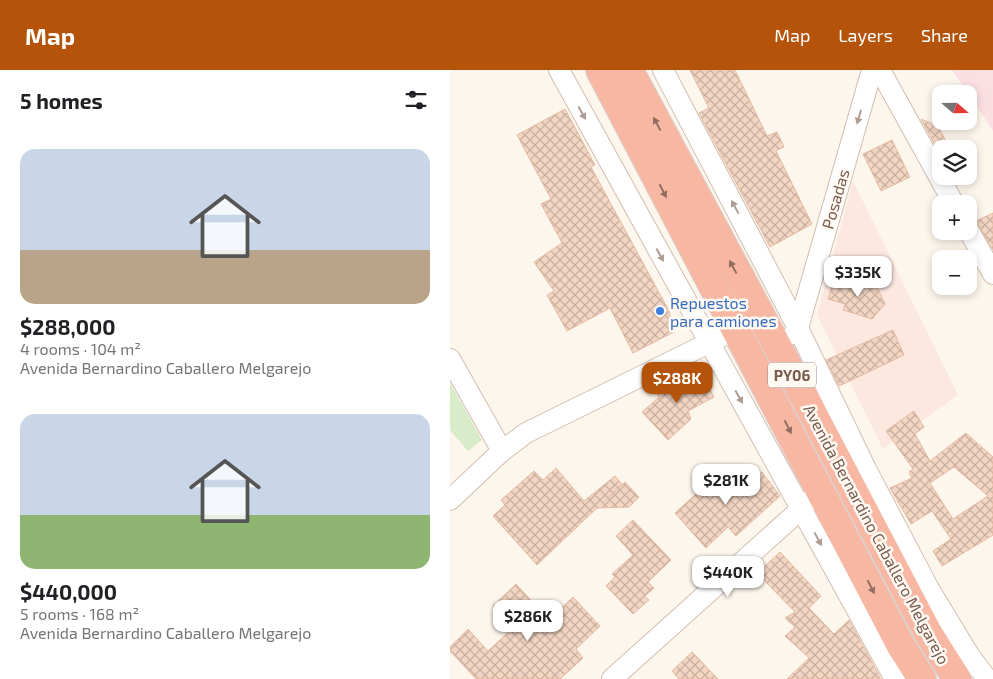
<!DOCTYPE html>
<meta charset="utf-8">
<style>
body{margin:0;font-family:"Exo 2",sans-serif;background:#f2f2f2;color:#202124;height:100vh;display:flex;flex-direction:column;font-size:19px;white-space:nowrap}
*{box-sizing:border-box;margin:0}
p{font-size:16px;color:#757577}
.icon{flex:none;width:28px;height:28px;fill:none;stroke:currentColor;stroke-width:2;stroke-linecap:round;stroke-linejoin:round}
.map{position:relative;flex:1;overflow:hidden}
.side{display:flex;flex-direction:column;background:#fff;width:450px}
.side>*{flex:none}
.needle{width:32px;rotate:110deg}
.controls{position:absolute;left:482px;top:15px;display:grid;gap:10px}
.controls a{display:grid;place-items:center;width:45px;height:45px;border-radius:10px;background:#fff;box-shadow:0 2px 8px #0003;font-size:25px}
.price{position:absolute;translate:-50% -42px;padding:0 11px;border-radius:10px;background:#fff;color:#222;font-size:16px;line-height:32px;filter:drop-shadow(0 1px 2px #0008)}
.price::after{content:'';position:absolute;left:50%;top:30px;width:15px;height:11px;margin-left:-8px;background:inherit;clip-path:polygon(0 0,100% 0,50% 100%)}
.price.current{background:#b45309;color:#fff}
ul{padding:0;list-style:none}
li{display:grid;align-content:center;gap:10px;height:265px;padding:0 20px}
li span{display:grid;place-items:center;height:155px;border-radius:15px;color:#555}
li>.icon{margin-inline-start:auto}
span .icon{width:90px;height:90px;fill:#fffc;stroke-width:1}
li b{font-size:21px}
h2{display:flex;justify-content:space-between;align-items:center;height:60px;padding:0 20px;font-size:21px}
header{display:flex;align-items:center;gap:30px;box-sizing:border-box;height:70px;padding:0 25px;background:#b45309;color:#fff}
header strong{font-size:24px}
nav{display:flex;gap:28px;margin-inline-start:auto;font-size:18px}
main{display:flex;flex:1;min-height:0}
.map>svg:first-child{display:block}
.commercial{fill:#fde8e0}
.medical{fill:#fbdfe3}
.grass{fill:#d8ecc9}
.building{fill:url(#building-cross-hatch);stroke:#e6bba3;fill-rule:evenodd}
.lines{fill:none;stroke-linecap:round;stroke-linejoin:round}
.minor-casing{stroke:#d1beb0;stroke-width:22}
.highway-casing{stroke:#dad1cd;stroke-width:30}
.minor{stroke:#fff;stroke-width:20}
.highway{stroke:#f7b7a3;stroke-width:28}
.oneway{fill:#af9d94}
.oneway2{fill:#936e5e}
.shop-dot{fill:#3f7fe0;stroke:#fffaf3;stroke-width:2}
.labels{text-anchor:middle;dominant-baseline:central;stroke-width:5;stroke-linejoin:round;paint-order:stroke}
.shield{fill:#fffaf3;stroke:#a28b7f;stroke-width:1}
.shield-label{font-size:15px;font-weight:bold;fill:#7a5c4d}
.street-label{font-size:16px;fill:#7a5c4d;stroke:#fffaf3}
.shop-label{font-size:16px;fill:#366cbe;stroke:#fffaf3;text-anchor:start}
</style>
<header>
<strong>Map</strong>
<nav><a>Map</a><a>Layers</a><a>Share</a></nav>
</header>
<main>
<section class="side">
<h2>5 homes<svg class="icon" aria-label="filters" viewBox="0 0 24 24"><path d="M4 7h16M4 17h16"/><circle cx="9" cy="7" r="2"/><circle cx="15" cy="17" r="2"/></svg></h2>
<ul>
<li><span style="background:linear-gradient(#c9d6e8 65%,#b9a48a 0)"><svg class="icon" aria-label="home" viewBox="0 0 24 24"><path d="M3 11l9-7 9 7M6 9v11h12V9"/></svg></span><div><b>$288,000</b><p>4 rooms · 104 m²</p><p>Avenida Bernardino Caballero Melgarejo</p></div></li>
<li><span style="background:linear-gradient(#c9d6e8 65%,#8fb573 0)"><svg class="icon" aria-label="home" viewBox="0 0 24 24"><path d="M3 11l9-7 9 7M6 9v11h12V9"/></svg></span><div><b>$440,000</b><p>5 rooms · 168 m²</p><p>Avenida Bernardino Caballero Melgarejo</p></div></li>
</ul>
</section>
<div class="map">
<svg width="543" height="609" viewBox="0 0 543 609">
<defs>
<pattern id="building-cross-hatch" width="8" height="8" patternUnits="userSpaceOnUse" patternTransform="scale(1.25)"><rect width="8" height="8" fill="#f3d5c3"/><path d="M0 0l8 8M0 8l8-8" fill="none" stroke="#cab0a1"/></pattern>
</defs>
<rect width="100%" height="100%" fill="#fdf6ec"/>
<path class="commercial" d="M403 111 508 325 433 379 367 245Z"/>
<path class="medical" d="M502 0H543V61L519 24Z"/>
<path class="grass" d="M0 313 32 370 18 381 0 360Z"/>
<g class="building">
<path d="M240 0H285L317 66 327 62 334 77 326 81 362 154 320 177 249 43 259 38Z"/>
<path d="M115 39 145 95 141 97 219 241 222 253 220 254 224 262 183 283 160 238 117 261 97 225 104 221 84 192 112 173 91 134 101 129 67 65Z"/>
<path d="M471 49 488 56 500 79H491V86Z"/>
<path d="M442 70 460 107 431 121 413 84Z"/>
<path d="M543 143V180L526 151Z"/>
<path d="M384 209 412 217 424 211 435 234 422 249 393 240 395 234 378 229Z"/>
<path d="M443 260 454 285 389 316 376 290Z"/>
<path d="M252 305 264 327 238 341 241 349 218 370 192 342 209 327 205 320 231 307 234 314Z"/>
<path d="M464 341 474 357 465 364 480 391 516 363 543 387V465L492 496 483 481 501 469 482 441 461 454 440 418 462 408 459 402 463 399 436 361ZM504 397 538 426 503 449 480 413Z"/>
<path d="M276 397 295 417 312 402 330 426 286 466 278 457 256 478 225 443Z"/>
<path d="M106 398 134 431 165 406 172 414 154 432 175 412 189 427 179 437 147 438 87 495 43 446 55 435 51 430 84 401 93 410Z"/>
<path d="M183 450 221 490 198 512 204 518 195 526 199 530 183 544 156 516 165 507 162 504 183 485 166 466Z"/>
<path d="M330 482 371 526 359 538 384 564 399 550 431 609H337L359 588 335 566 345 557 335 548 345 542 307 503Z"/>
<path d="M66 514 99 550 123 527 150 556 126 579 133 588 110 609H26L0 581V577L18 559 38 581 63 558 43 536Z"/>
<path d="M242 582 268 609H229L222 601Z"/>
</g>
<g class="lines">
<defs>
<g id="minor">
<path d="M109 0 445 609"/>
<path d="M213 0 348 258 416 399 479 519 519 585 537 609"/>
<path d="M430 0 504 134"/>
<path d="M519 161 543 204"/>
<path d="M344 264 348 258 422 0"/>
<path d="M0 289 52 381"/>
<path d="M0 430 52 381 76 363 285 260"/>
<path d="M162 609 361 430"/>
</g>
<g id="highway">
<path d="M150 0 451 576 472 609"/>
<path d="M179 0 331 283 478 563 507 609"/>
</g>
</defs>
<use href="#minor" class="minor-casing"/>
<use href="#highway" class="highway-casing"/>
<use href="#minor" class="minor"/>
<use href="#highway" class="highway"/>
</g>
<defs><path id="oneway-solid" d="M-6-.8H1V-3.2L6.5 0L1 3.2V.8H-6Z" transform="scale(1.25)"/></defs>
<g class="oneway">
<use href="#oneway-solid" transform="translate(132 43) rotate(61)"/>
<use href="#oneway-solid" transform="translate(409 47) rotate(106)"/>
<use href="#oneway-solid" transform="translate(285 137) rotate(-118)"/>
<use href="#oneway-solid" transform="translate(210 185) rotate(61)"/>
<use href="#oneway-solid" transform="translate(289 327) rotate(61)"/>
<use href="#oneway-solid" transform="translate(368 469) rotate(62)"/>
</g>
<g class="oneway2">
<use href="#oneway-solid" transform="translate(207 54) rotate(-118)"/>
<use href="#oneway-solid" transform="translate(213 121) rotate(63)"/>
<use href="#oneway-solid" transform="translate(283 197) rotate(-118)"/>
<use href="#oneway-solid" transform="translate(338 357) rotate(63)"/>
<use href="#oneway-solid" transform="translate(421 517) rotate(63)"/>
</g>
<circle class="shop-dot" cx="210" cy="241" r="5"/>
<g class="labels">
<rect class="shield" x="318" y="292.5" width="48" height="25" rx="4"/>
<g class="shield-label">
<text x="342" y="305">PY06</text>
</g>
<g class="street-label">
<text transform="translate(385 129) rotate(-74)">Posadas</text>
<text transform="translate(427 464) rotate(62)">Avenida Bernardino Caballero Melgarejo</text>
</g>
<g class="shop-label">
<text x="220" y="232">Repuestos<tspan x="220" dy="18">para camiones</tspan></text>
</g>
</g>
</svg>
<div class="controls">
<a><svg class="needle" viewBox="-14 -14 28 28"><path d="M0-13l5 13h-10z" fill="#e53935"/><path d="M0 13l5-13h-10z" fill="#757577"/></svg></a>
<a><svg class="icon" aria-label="layers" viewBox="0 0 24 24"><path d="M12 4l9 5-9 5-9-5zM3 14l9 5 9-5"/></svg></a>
<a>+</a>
<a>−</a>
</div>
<b class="price" style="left:408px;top:228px">$335K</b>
<b class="price current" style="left:227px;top:334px">$288K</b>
<b class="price" style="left:276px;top:436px">$281K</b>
<b class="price" style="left:278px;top:528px">$440K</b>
<b class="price" style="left:78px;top:572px">$286K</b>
</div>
</main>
